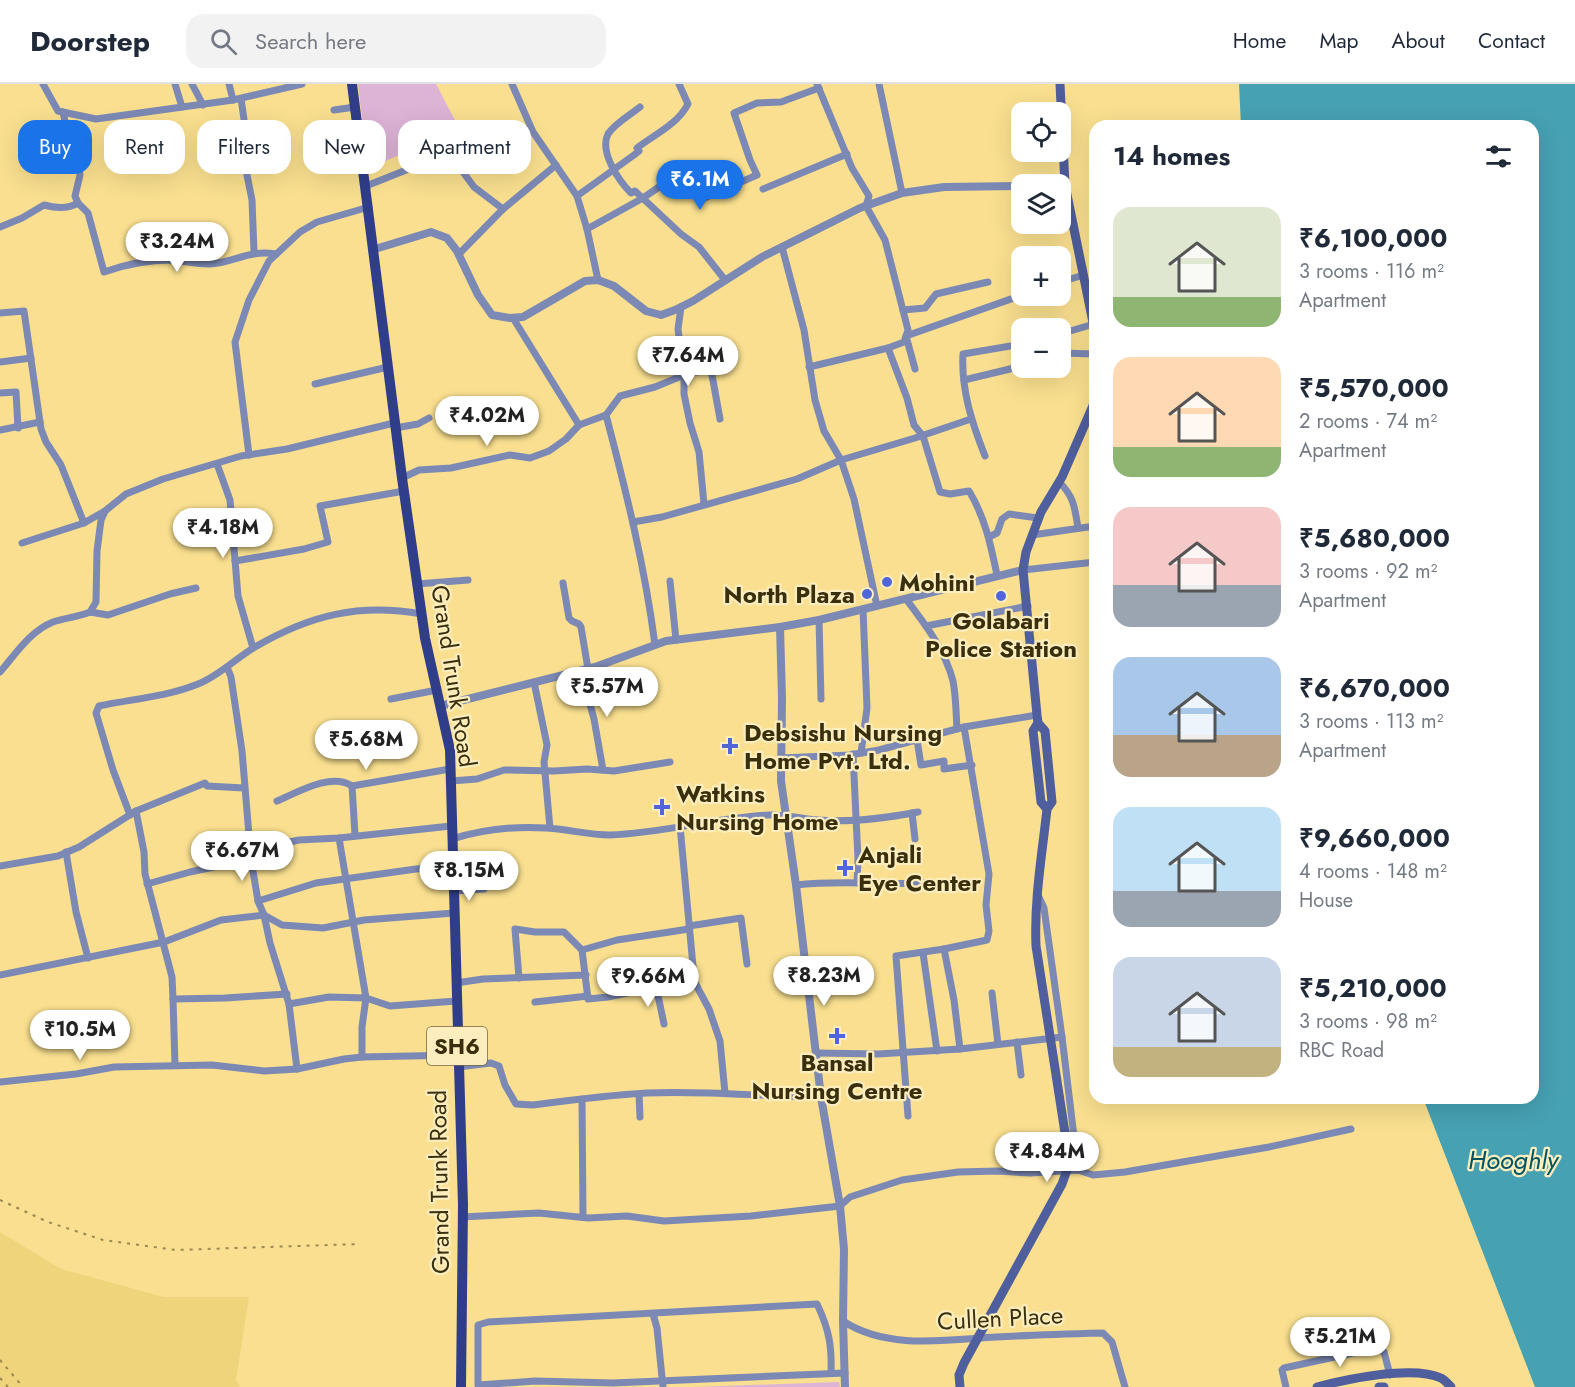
<!DOCTYPE html>
<meta charset="utf-8">
<style>
body{margin:0;font-family:Jost,sans-serif;background:#f2f2f3;color:#1f2937;height:100vh;display:flex;flex-direction:column;font-size:22px;white-space:nowrap}
*{box-sizing:border-box;margin:0}
p{font-size:20px;color:#747a83}
.icon{flex:none;width:33px;height:33px;fill:none;stroke:currentColor;stroke-width:2;stroke-linecap:round;stroke-linejoin:round}
.map{position:relative;flex:1;overflow:hidden}
.drawer{position:absolute;left:1089px;top:36px;width:450px;height:984px;display:flex;flex-direction:column;background:#fff;border-radius:18px;box-shadow:0 6px 24px #0002}
.drawer>*{flex:none}
.banner{position:absolute;left:18px;top:36px;width:570px;height:54px;display:flex;gap:12px}
.buttons{position:absolute;left:1011px;top:18px;display:grid;gap:12px}
.buttons a{display:grid;place-items:center;width:60px;height:60px;border-radius:12px;background:#fff;box-shadow:0 6px 24px #0002;font-size:30px}
.price{position:absolute;translate:-50% -51px;padding:0 14px;border-radius:21px;background:#fff;color:#222;font-size:20px;line-height:39px;filter:drop-shadow(0 2px 3px #0008)}
.price::after{content:'';position:absolute;left:50%;top:36px;width:18px;height:14px;margin-left:-9px;background:inherit;clip-path:polygon(0 0,100% 0,50% 100%)}
.price.on{background:#1a73e8;color:#fff}
ul{padding:0;list-style:none}
li{display:flex;align-items:center;gap:18px;height:150px;padding:0 24px}
li span{display:grid;place-items:center;flex:none;width:168px;height:120px;border-radius:18px;color:#555}
li>.icon{margin-inline-start:auto}
span .icon{width:72px;height:72px;fill:#fffc;stroke-width:1}
li b{font-size:26px}
h2{display:flex;justify-content:space-between;align-items:center;height:72px;padding:0 24px;font-size:26px}
.tag{padding:0 21px;border-radius:18px;background:#fff;box-shadow:0 6px 24px #0002;font-size:21px;line-height:54px}
.tag.on{background:#1a73e8;color:#fff}
header{display:flex;align-items:center;gap:36px;box-sizing:border-box;height:84px;padding:0 30px;background:#fff;border-bottom:2px solid #e0e1e3}
header strong{font-size:28px}
nav{display:flex;gap:33px;margin-inline-start:auto;font-size:21px}
.search{width:420px;height:54px;background:#f2f2f3;display:flex;align-items:center;gap:15px;box-sizing:border-box;padding:0 21px;border-radius:18px;color:#747a83;font-size:22px}
.map>svg:first-child{display:block}
.built{fill:#f0d47b}
.green{fill:#ddb3d6}
.water{fill:#46a1b2}
.lines{fill:none;stroke-linecap:round;stroke-linejoin:round}
.minor{stroke:#7c89b4;stroke-width:7}
.tertiary{stroke:#7c89b4;stroke-width:8}
.secondary{stroke:#4f5e9c;stroke-width:9}
.primary{stroke:#303e8a;stroke-width:10}
.rail{stroke:#9a884f;stroke-width:2;stroke-dasharray:3 6;stroke-linecap:butt}
.poi-dot{fill:#5165da;stroke:#fcedbf;stroke-width:2}
.labels{text-anchor:middle;dominant-baseline:central;stroke-width:4.5;stroke-linejoin:round;paint-order:stroke}
.shield{fill:#fcedbf;stroke:#746842;stroke-width:1.5}
.shield-label{font-size:22px;font-weight:bold;fill:#392f0d}
.poi-label{font-size:24px;font-weight:bold;fill:#392f0d;stroke:#fcedbf;text-anchor:start}
.street-label{font-size:24px;fill:#392f0d;stroke:#fcedbf}
.water-label{font-size:26px;font-style:italic;fill:#015561;stroke:#fcedbf}
</style>
<header>
<strong>Doorstep</strong>
<div class="search"><svg class="icon" aria-label="search" viewBox="0 0 24 24"><circle cx="10" cy="10" r="6"/><path d="M15 15l6 6"/></svg>Search here</div>
<nav><a>Home</a><a>Map</a><a>About</a><a>Contact</a></nav>
</header>
<div class="map">
<svg width="1575" height="1303" viewBox="0 0 1575 1303">
<rect width="100%" height="100%" fill="#f9df8f"/>
<path class="built" d="M0 1148 61 1185 164 1213H249L236 1296 240 1303H0Z"/>
<g class="green">
<path d="M358 0H436L459 44 368 85Z"/>
<path d="M839 1298 840 1303H693Z"/>
</g>
<path class="water" d="M1239 0H1575V1303H1535L1423 1014H1533V42H1241Z"/>
<g class="lines">
<g class="minor">
<path d="M43 0 58 27 96 35 233 16 302 0"/>
<path d="M175 0 182 23"/>
<path d="M192 0 203 21"/>
<path d="M229 0 233 16"/>
<path d="M512 0 533 48 577 112 587 145 598 196"/>
<path d="M879 0 902 109"/>
<path d="M241 15 244 35 241 61 252 116 254 168"/>
<path d="M640 23C630 31 615 39 608 50 599 68 619 97 631 109L635 107 681 150 699 163 725 196"/>
<path d="M334 26 355 23"/>
<path d="M63 28 68 51 78 78 80 91 75 112 78 119"/>
<path d="M366 102 449 69 474 103 503 125"/>
<path d="M763 105 847 70"/>
<path d="M577 112 634 71 639 67 637 64C655 50 677 41 688 20L679 0"/>
<path d="M0 143 22 134 44 121C55 124 68 125 78 119L88 129 104 188C126 180 148 176 172 176 184 177 196 180 209 180 234 179 249 165 276 170"/>
<path d="M587 145 643 114 669 96 681 92 691 100 702 115 757 91 750 76 734 29 757 19 781 18 819 4"/>
<path d="M782 163 804 246 815 316 824 347 841 376 854 415 877 522"/>
<path d="M459 170 503 125 556 81"/>
<path d="M1060 198 1084 191"/>
<path d="M903 226 925 224 936 210 988 198"/>
<path d="M0 229 24 227 41 345 46 358 61 381 84 439"/>
<path d="M513 234 579 341 606 331 620 312 655 303 684 291 678 245 681 223"/>
<path d="M1060 250 1094 240"/>
<path d="M888 264 907 314 914 341 923 352 940 408 950 410 969 407C985 433 991 462 997 491"/>
<path d="M1060 269 1095 270"/>
<path d="M0 278 31 274"/>
<path d="M809 283 888 264 904 258 908 246 885 156 866 122 869 112 852 84 817 0"/>
<path d="M915 285 906 252 1022 211"/>
<path d="M964 296 1010 285 1022 280"/>
<path d="M315 300 388 283"/>
<path d="M0 309 16 308 18 344"/>
<path d="M606 331C626 407 645 483 655 561"/>
<path d="M395 344 418 340 429 334"/>
<path d="M0 346 40 338"/>
<path d="M249 371 235 258 249 216 269 177 300 148 317 138 369 123"/>
<path d="M985 372C972 339 961 306 963 270L1022 260"/>
<path d="M217 380 230 416 238 512 253 564"/>
<path d="M402 394 419 386 451 384 510 371 530 374 549 367 566 355 579 341"/>
<path d="M1059 398C1074 412 1075 425 1078 444"/>
<path d="M704 420 699 368 690 339 684 310V291L708 285 712 291 720 335"/>
<path d="M633 438 662 433 797 395 841 376 915 354 971 335"/>
<path d="M1032 451 1095 442"/>
<path d="M989 453 997 449 1002 435 1009 430 1038 434"/>
<path d="M22 459 84 439 105 427"/>
<path d="M235 477 304 465 328 458 320 422 404 407"/>
<path d="M1023 486 1095 478"/>
<path d="M670 497 676 556"/>
<path d="M563 499 569 534 572 537 579 540 581 543 588 585"/>
<path d="M417 500 468 496"/>
<path d="M906 515C925 540 945 566 953 597 956 612 956 629 957 645"/>
<path d="M90 528 108 531 170 510 196 504"/>
<path d="M819 536 821 615"/>
<path d="M926 542 1028 522"/>
<path d="M227 583 231 593 242 667 251 775 258 817"/>
<path d="M581 587 594 635 603 686"/>
<path d="M0 588C15 571 30 547 53 538 65 534 78 533 90 528L96 518 97 467 101 436 105 427 126 410 163 395 241 372 287 365 394 339"/>
<path d="M534 598 547 661 544 678 550 744"/>
<path d="M391 615 437 606"/>
<path d="M917 656 921 681 944 677V685L972 681"/>
<path d="M861 669 867 624 863 525"/>
<path d="M853 670 858 775 857 799"/>
<path d="M781 674 850 671 879 666 964 643 1037 631"/>
<path d="M451 697 477 695 504 686 554 687 587 685 614 687 670 678"/>
<path d="M277 717C298 708 331 688 352 702"/>
<path d="M136 727 144 768 145 790 172 893 173 915"/>
<path d="M912 729 915 755"/>
<path d="M130 731 113 686 96 629 99 622C132 615 166 613 198 600 219 592 236 574 255 563 310 531 359 519 422 530"/>
<path d="M680 742 693 882V895L608 913 588 915 582 866 617 856 689 845"/>
<path d="M355 751 352 702 450 685"/>
<path d="M339 754 366 914 362 943V973"/>
<path d="M452 755C481 746 515 742 546 744 567 745 588 751 610 751 663 749 715 734 768 731 786 730 801 735 818 736 851 739 886 734 918 728"/>
<path d="M66 768 76 828 88 874"/>
<path d="M0 782 58 772 79 763 136 727 205 699 207 702 244 704"/>
<path d="M452 782 416 785 316 799 258 817 264 831 282 841 323 844 364 836 454 829"/>
<path d="M147 800 190 788 251 775 285 759 299 756 339 754 451 742"/>
<path d="M796 801C838 796 881 801 923 799"/>
<path d="M453 807 484 805"/>
<path d="M689 842 741 834 747 880"/>
<path d="M944 865 987 856 989 847 986 821 989 790 964 643"/>
<path d="M923 869 937 967"/>
<path d="M0 891 164 858 221 836 264 831 270 859 289 920 297 985"/>
<path d="M519 894 515 845 535 848H564L582 866"/>
<path d="M693 895 709 925 720 957 725 1009"/>
<path d="M456 899 483 895 586 891"/>
<path d="M656 902 664 940"/>
<path d="M992 909 998 960"/>
<path d="M535 918 588 912"/>
<path d="M289 920 329 913 366 914 390 922 456 917"/>
<path d="M1062 953 1078 1086"/>
<path d="M1017 958 1021 991"/>
<path d="M817 969 878 970 960 965 1062 953 1044 824 1038 811"/>
<path d="M175 981 173 915 225 914 287 910"/>
<path d="M458 983 491 979 499 982 505 1001 516 1020 533 1021C571 1016 609 1011 647 1009 705 1006 763 1013 821 1013"/>
<path d="M0 998 76 990 114 983 212 981 264 987 297 985 344 975 362 973 458 971"/>
<path d="M639 1010 640 1033"/>
<path d="M582 1015 583 1133"/>
<path d="M908 1032 896 872 944 865 954 916 960 965"/>
<path d="M462 1133 539 1129 588 1134 627 1132 664 1137 751 1132 840 1122 850 1113 902 1096 958 1088 998 1087 1030 1089 1078 1086 1093 1091 1125 1088 1269 1063 1351 1045"/>
<path d="M653 1230 657 1244 663 1303"/>
<path d="M843 1237C887 1266 946 1256 996 1253 1032 1251 1067 1250 1103 1249L1112 1258 1125 1303"/>
<path d="M831 1289C832 1262 829 1245 817 1220L488 1238 478 1241V1301L535 1297 613 1299 845 1289"/>
<path d="M1286 1303 1282 1286 1284 1284 1376 1264 1384 1268 1390 1291"/>
</g>
<g class="tertiary">
<path d="M375 165 431 148 447 154 457 167 478 211 492 231 510 234 523 233 585 197 598 196 614 202 646 227 661 231 675 226 693 217 762 173 860 124 902 109 944 103 1022 102"/>
<path d="M780 543 782 614 781 697 796 801 821 1013 840 1122 844 1165 843 1237 845 1303"/>
<path d="M440 622 595 583 666 557 780 543 819 536 1023 486"/>
</g>
<g class="secondary">
<path d="M1060 0 1065 101 1095 248"/>
<path d="M1038 639 1033 647 1041 718 1047 725"/>
<path d="M960 1303 959 1291 964 1279 1062 1100 1068 1083V1068L1036 862C1034 816 1042 771 1047 725L1052 718 1045 647 1038 639 1037 631 1023 486 1026 468 1041 428 1062 393 1095 317"/>
<path d="M1317 1303C1346 1295 1413 1281 1441 1294 1445 1296 1448 1300 1451 1303"/>
<path d="M1379 1303H1384"/>
</g>
<path class="primary" d="M352 0 402 394 425 554 450 666 463 1121 461 1303"/>
<g class="rail">
<path d="M0 1116 48 1138 103 1156 176 1166 359 1160"/>
<path d="M0 1276 23 1303"/>
<path d="M0 1294 8 1303"/>
</g>
</g>
<g class="poi-dot">
<circle cx="887" cy="498" r="6"/>
<circle cx="867" cy="510" r="6"/>
<circle cx="1001" cy="512" r="6"/>
<path d="M727 653h6v6h6v6h-6v6h-6v-6h-6v-6h6z"/>
<path d="M659 714h6v6h6v6h-6v6h-6v-6h-6v-6h6z"/>
<path d="M842 775h6v6h6v6h-6v6h-6v-6h-6v-6h6z"/>
<path d="M834 943h6v6h6v6h-6v6h-6v-6h-6v-6h6z"/>
</g>
<g class="labels">
<rect class="shield" x="427" y="943" width="60" height="38" rx="4.5"/>
<g class="shield-label">
<text x="457" y="962">SH6</text>
</g>
<g class="poi-label">
<text x="899" y="498">Mohini</text>
<text x="855" y="510" text-anchor="end">North Plaza</text>
<text x="1001" y="536" text-anchor="middle">Golabari<tspan x="1001" dy="28">Police Station</tspan></text>
<text x="744" y="648">Debsishu Nursing<tspan x="744" dy="28">Home Pvt. Ltd.</tspan></text>
<text x="676" y="709">Watkins<tspan x="676" dy="28">Nursing Home</tspan></text>
<text x="858" y="770">Anjali<tspan x="858" dy="28">Eye Center</tspan></text>
<text x="837" y="978" text-anchor="middle">Bansal<tspan x="837" dy="28">Nursing Centre</tspan></text>
</g>
<g class="street-label">
<text transform="translate(454 592) rotate(81)">Grand Trunk Road</text>
<text transform="translate(439 1098) rotate(-91)">Grand Trunk Road</text>
<text transform="translate(1000 1234) rotate(-3)">Cullen Place</text>
</g>
<g class="water-label">
<text x="1513" y="1076">Hooghly</text>
</g>
</g>
</svg>
<div class="buttons">
<a><svg class="icon" aria-label="locate" viewBox="0 0 24 24"><circle cx="12" cy="12" r="6"/><path d="M12 2v4M12 18v4M2 12h4M18 12h4"/></svg></a>
<a><svg class="icon" aria-label="layers" viewBox="0 0 24 24"><path d="M12 4l9 5-9 5-9-5zM3 14l9 5 9-5"/></svg></a>
<a>+</a>
<a>−</a>
</div>
<b class="price on" style="left:700px;top:127px">₹6.1M</b>
<b class="price" style="left:177px;top:189px">₹3.24M</b>
<b class="price" style="left:688px;top:303px">₹7.64M</b>
<b class="price" style="left:487px;top:363px">₹4.02M</b>
<b class="price" style="left:223px;top:475px">₹4.18M</b>
<b class="price" style="left:607px;top:634px">₹5.57M</b>
<b class="price" style="left:366px;top:687px">₹5.68M</b>
<b class="price" style="left:242px;top:798px">₹6.67M</b>
<b class="price" style="left:469px;top:818px">₹8.15M</b>
<b class="price" style="left:824px;top:923px">₹8.23M</b>
<b class="price" style="left:648px;top:924px">₹9.66M</b>
<b class="price" style="left:80px;top:977px">₹10.5M</b>
<b class="price" style="left:1047px;top:1099px">₹4.84M</b>
<b class="price" style="left:1340px;top:1284px">₹5.21M</b>
<div class="banner">
<a class="tag on">Buy</a>
<a class="tag">Rent</a>
<a class="tag">Filters</a>
<a class="tag">New</a>
<a class="tag">Apartment</a>
</div>
<section class="drawer">
<h2>14 homes<svg class="icon" aria-label="filters" viewBox="0 0 24 24"><path d="M4 7h16M4 17h16"/><circle cx="9" cy="7" r="2"/><circle cx="15" cy="17" r="2"/></svg></h2>
<ul>
<li><span style="background:linear-gradient(#dfe7d0 75%,#8fb573 0)"><svg class="icon" aria-label="home" viewBox="0 0 24 24"><path d="M3 11l9-7 9 7M6 9v11h12V9"/></svg></span><div><b>₹6,100,000</b><p>3 rooms · 116 m²</p><p>Apartment</p></div></li>
<li><span style="background:linear-gradient(#ffd9b3 75%,#8fb573 0)"><svg class="icon" aria-label="home" viewBox="0 0 24 24"><path d="M3 11l9-7 9 7M6 9v11h12V9"/></svg></span><div><b>₹5,570,000</b><p>2 rooms · 74 m²</p><p>Apartment</p></div></li>
<li><span style="background:linear-gradient(#f6c9c9 65%,#9aa5b1 0)"><svg class="icon" aria-label="home" viewBox="0 0 24 24"><path d="M3 11l9-7 9 7M6 9v11h12V9"/></svg></span><div><b>₹5,680,000</b><p>3 rooms · 92 m²</p><p>Apartment</p></div></li>
<li><span style="background:linear-gradient(#a9c7e8 65%,#b9a48a 0)"><svg class="icon" aria-label="home" viewBox="0 0 24 24"><path d="M3 11l9-7 9 7M6 9v11h12V9"/></svg></span><div><b>₹6,670,000</b><p>3 rooms · 113 m²</p><p>Apartment</p></div></li>
<li><span style="background:linear-gradient(#bfe0f5 70%,#9aa5b1 0)"><svg class="icon" aria-label="home" viewBox="0 0 24 24"><path d="M3 11l9-7 9 7M6 9v11h12V9"/></svg></span><div><b>₹9,660,000</b><p>4 rooms · 148 m²</p><p>House</p></div></li>
<li><span style="background:linear-gradient(#c9d6e8 75%,#c2b280 0)"><svg class="icon" aria-label="home" viewBox="0 0 24 24"><path d="M3 11l9-7 9 7M6 9v11h12V9"/></svg></span><div><b>₹5,210,000</b><p>3 rooms · 98 m²</p><p>RBC Road</p></div></li>
</ul>
</section>
</div>
